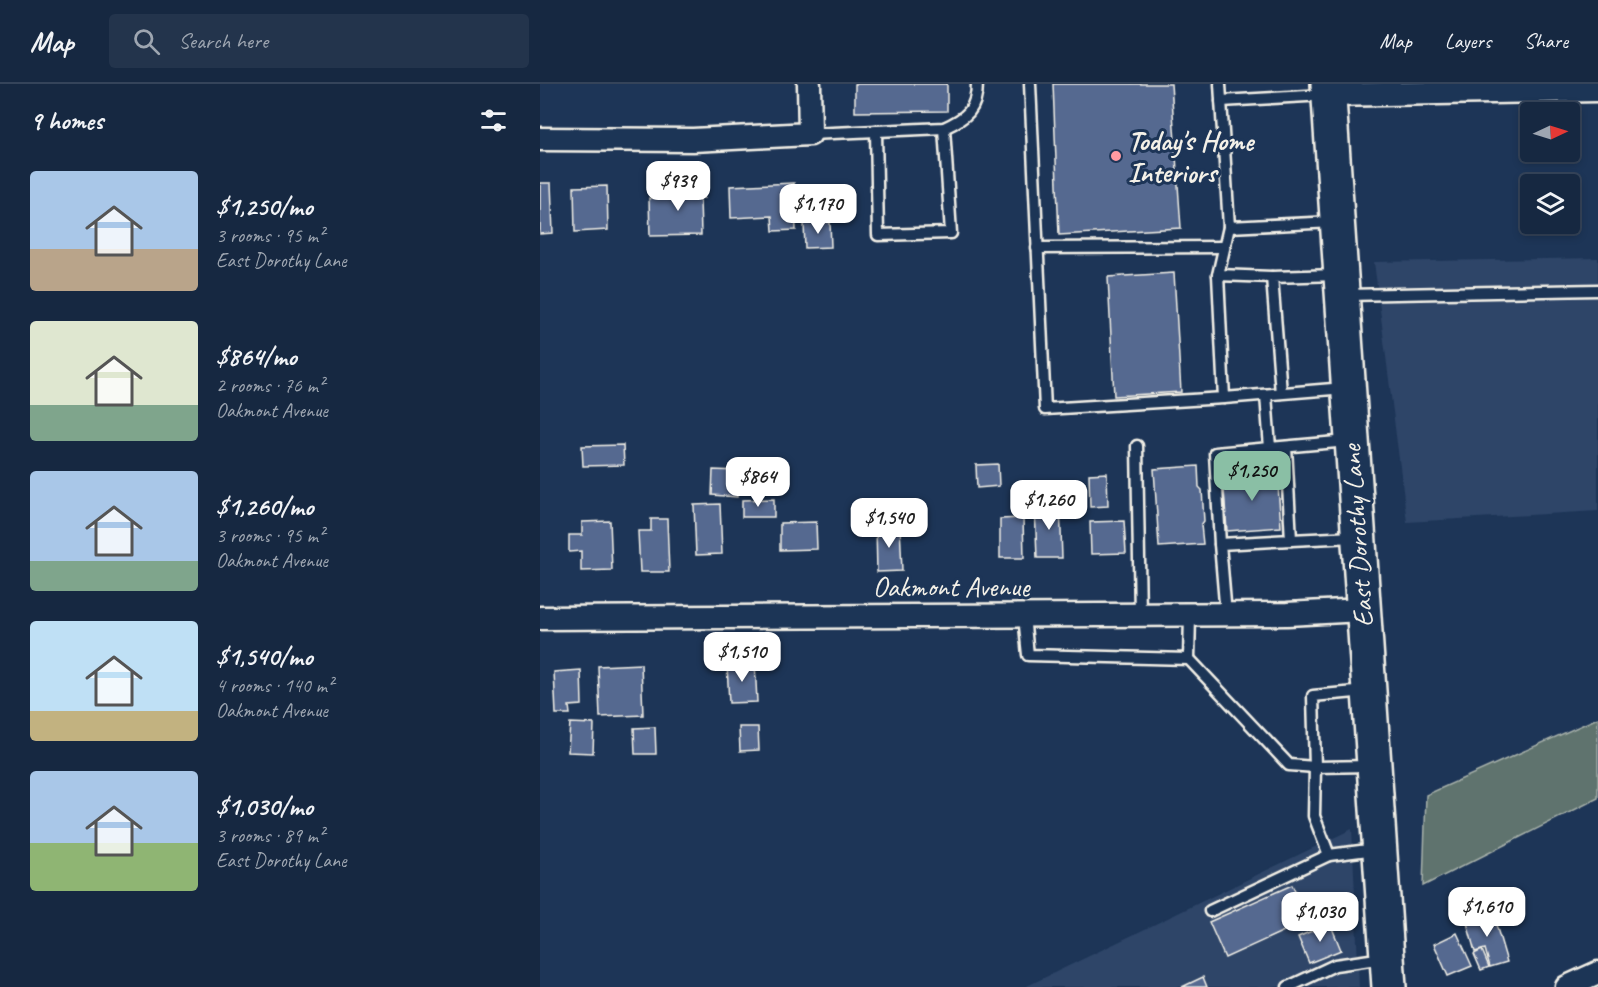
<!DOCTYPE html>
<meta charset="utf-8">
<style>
body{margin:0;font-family:Caveat,sans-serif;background:#23344c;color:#f1f3f6;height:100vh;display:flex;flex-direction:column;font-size:22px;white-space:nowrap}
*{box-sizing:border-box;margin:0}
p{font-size:20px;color:#9ea6b1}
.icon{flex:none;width:33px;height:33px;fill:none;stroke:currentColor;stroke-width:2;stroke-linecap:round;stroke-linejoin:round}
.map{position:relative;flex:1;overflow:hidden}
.side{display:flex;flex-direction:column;background:#162841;width:540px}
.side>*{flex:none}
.needle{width:39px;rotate:86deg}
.buttons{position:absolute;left:980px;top:18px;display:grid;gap:12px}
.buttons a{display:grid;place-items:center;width:60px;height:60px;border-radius:6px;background:#162841;box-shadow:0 3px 9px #0003,0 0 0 2px #35445a;font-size:30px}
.price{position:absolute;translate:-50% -51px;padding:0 14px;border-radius:12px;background:#fff;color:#222;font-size:20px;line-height:39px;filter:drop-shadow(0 2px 3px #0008)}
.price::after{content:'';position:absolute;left:50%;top:36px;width:18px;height:14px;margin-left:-9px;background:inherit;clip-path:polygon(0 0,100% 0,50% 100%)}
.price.current{background:#8abfa5;color:#111}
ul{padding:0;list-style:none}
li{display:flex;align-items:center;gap:18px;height:150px;padding:0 30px}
li span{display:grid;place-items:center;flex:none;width:168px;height:120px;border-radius:6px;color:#555}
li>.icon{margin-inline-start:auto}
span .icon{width:72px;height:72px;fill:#fffc;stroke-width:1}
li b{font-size:26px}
h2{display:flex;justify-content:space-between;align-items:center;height:72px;padding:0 30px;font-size:26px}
header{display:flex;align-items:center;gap:36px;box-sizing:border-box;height:84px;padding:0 30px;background:#162841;border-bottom:2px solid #35445a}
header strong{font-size:28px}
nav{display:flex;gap:33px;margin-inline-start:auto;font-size:21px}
.search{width:420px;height:54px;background:#23344c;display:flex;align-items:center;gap:15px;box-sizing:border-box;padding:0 21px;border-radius:6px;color:#9ea6b1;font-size:22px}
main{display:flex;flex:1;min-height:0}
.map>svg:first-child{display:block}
.built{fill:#2e4568}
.green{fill:#5e736e;stroke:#a9b2ab;stroke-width:1.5}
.building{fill:#556990;stroke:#f4f1e8;stroke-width:1.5}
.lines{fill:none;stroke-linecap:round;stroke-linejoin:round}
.service-casing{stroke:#f4f1e8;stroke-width:15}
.minor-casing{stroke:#f4f1e8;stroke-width:27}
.primary-casing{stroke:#f4f1e8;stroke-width:38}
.service{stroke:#1d3557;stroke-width:10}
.minor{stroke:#1d3557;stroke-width:22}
.primary{stroke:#1d3557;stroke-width:33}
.poi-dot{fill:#ff9aa2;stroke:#1d3557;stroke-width:2}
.labels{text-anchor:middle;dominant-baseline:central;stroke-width:6;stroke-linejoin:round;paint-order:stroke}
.poi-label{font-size:28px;font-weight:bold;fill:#f4f1e8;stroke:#1d3557;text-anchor:start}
.street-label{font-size:28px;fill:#f4f1e8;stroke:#1d3557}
</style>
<header>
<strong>Map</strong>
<div class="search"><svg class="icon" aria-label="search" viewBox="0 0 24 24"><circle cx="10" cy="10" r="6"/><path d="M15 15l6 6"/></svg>Search here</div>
<nav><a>Map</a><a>Layers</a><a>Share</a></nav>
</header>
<main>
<section class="side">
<h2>9 homes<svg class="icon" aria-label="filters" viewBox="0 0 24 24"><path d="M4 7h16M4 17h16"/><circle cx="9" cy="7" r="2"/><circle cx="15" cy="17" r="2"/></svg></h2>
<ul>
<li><span style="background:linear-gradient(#a9c7e8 65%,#b9a48a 0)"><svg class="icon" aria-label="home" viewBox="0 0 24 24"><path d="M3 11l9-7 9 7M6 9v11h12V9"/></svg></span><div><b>$1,250/mo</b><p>3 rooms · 95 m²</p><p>East Dorothy Lane</p></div></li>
<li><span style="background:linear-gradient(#dfe7d0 70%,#7fa58c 0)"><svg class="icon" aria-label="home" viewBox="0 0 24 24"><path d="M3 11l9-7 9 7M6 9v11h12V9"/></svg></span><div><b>$864/mo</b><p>2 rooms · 76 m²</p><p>Oakmont Avenue</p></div></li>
<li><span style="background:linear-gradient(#a9c7e8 75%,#7fa58c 0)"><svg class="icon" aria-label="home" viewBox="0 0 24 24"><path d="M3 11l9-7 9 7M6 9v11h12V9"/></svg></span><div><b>$1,260/mo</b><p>3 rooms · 95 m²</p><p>Oakmont Avenue</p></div></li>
<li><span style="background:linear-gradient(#bfe0f5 75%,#c2b280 0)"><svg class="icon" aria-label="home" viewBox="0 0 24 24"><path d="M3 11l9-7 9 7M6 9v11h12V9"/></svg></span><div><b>$1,540/mo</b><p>4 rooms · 140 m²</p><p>Oakmont Avenue</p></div></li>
<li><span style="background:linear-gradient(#a9c7e8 60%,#8fb573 0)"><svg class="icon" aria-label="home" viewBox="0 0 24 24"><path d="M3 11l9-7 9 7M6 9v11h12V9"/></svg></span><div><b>$1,030/mo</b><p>3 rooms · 89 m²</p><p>East Dorothy Lane</p></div></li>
</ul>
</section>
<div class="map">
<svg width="1058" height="903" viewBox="0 0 1058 903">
<rect width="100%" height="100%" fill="#1d3557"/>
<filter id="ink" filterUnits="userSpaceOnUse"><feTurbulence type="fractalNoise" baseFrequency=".0167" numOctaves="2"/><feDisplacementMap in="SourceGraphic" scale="12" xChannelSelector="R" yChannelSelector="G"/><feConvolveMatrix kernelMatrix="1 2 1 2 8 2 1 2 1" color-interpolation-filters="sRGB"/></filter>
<g filter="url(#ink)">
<g class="built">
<path d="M1058 174V427L867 438 834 178Z"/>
<path d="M812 745 819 903H485Z"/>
</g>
<path class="green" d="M1058 634V714L883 802 886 711Z"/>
<g class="building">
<path d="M315 0H407V27L315 28Z"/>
<path d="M513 0H631L641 144 519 151Z"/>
<path d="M164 98V114H160L161 151 110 152 109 114H138L137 99Z"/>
<path d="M0 99H11L13 149 0 150Z"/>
<path d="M254 99 256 146 233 147 232 132 191 134 190 102Z"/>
<path d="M67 102 68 146 35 148 34 103Z"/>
<path d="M290 138 291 163 265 164 264 139Z"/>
<path d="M634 189 641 308 574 312 568 193Z"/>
<path d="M83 361 84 381 43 382 42 362Z"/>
<path d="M458 380 459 402 437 404 436 381Z"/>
<path d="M658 382 659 403 662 406 664 437 661 441 663 460 619 463 614 385Z"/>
<path d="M173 386 198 387 197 413 172 411Z"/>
<path d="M737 388 741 443 687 447 683 392Z"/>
<path d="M567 389 568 422 550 423 549 390Z"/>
<path d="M234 415V433H202V416Z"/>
<path d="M180 420 182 470 156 471 154 421Z"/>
<path d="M520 420 522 474H497L495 421Z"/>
<path d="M483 434 484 474H460V435Z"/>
<path d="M111 435H127L129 488H100L98 447H111Z"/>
<path d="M70 437 72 486 41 487V467L29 468V451H42V438Z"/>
<path d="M584 437 586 469 551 470 550 438Z"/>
<path d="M276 438 277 465 240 466V439Z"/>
<path d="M360 441 362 487 337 488 336 442Z"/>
<path d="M215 578 217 618 189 619 187 580Z"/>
<path d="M101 580 103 631 60 633 58 582Z"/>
<path d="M41 586 42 621 29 622 30 630H16L14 588Z"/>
<path d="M30 639 54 640 53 669 28 668Z"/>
<path d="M115 643 116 670H95L94 644Z"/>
<path d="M199 643H218L219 666 200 667Z"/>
<path d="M752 801 768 836 685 874 669 838Z"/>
<path d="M952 827 967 878 950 883 945 865 935 868 926 835Z"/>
<path d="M790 839 801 866 769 879 758 853Z"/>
<path d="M917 849 932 882 908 892 894 860Z"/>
<path d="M942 866 949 883 941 886 934 870Z"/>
<path d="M663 893 667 903H642Z"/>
</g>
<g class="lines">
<defs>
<g id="service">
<path d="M490 0 505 325 684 314"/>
<path d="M680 0 689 143 794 138"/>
<path d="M681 17 785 11"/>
<path d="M336 47 338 151 411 149 404 44"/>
<path d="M270 50 404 44C426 34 437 26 437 0"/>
<path d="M689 143 678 191 684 314 805 304"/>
<path d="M497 164 684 163"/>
<path d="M678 191 732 193"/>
<path d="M806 211 1058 206"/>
<path d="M741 309 732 193 797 191"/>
<path d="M726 311 730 364 808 357"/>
<path d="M597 362 600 531"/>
<path d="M751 456 814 453"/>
<path d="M680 460 675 369 730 364"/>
<path d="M686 531 680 460 751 456 746 363"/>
<path d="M484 532 488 571 649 575 650 531"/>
<path d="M649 575 749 681 775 683 831 682"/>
<path d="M789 771 774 732 775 683 773 612 826 607"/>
<path d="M670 827 789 771 836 765"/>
<path d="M748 903 795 881 844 874"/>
</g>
<g id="minor">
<path d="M789 11 1058 6"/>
<path d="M0 55 153 56 270 50 269 0"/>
<path d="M0 534 747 530 822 526"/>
<path d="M1027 903 1058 889"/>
</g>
<path id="primary" d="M788 0 849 903"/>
</defs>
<use href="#service" class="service-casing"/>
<use href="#minor" class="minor-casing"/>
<use href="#primary" class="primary-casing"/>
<use href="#service" class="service"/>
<use href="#minor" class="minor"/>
<use href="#primary" class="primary"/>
</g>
</g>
<circle class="poi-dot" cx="576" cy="72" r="6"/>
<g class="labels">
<g class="poi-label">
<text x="588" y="56">Today's Home<tspan x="588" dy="32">Interiors</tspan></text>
</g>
<g class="street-label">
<text transform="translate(817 452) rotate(-94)">East Dorothy Lane</text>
<text x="411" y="502">Oakmont Avenue</text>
</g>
</g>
</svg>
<div class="buttons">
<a><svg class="needle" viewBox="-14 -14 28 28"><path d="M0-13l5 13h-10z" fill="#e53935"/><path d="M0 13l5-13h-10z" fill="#9ea6b1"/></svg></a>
<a><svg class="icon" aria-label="layers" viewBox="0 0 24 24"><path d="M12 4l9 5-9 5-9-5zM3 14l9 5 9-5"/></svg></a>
</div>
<b class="price" style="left:138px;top:128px">$939</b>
<b class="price" style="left:278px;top:151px">$1,170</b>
<b class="price current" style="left:712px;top:418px">$1,250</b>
<b class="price" style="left:218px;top:424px">$864</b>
<b class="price" style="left:509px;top:447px">$1,260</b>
<b class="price" style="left:349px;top:465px">$1,540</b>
<b class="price" style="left:202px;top:599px">$1,510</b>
<b class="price" style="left:947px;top:854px">$1,610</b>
<b class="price" style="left:780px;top:859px">$1,030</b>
</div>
</main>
